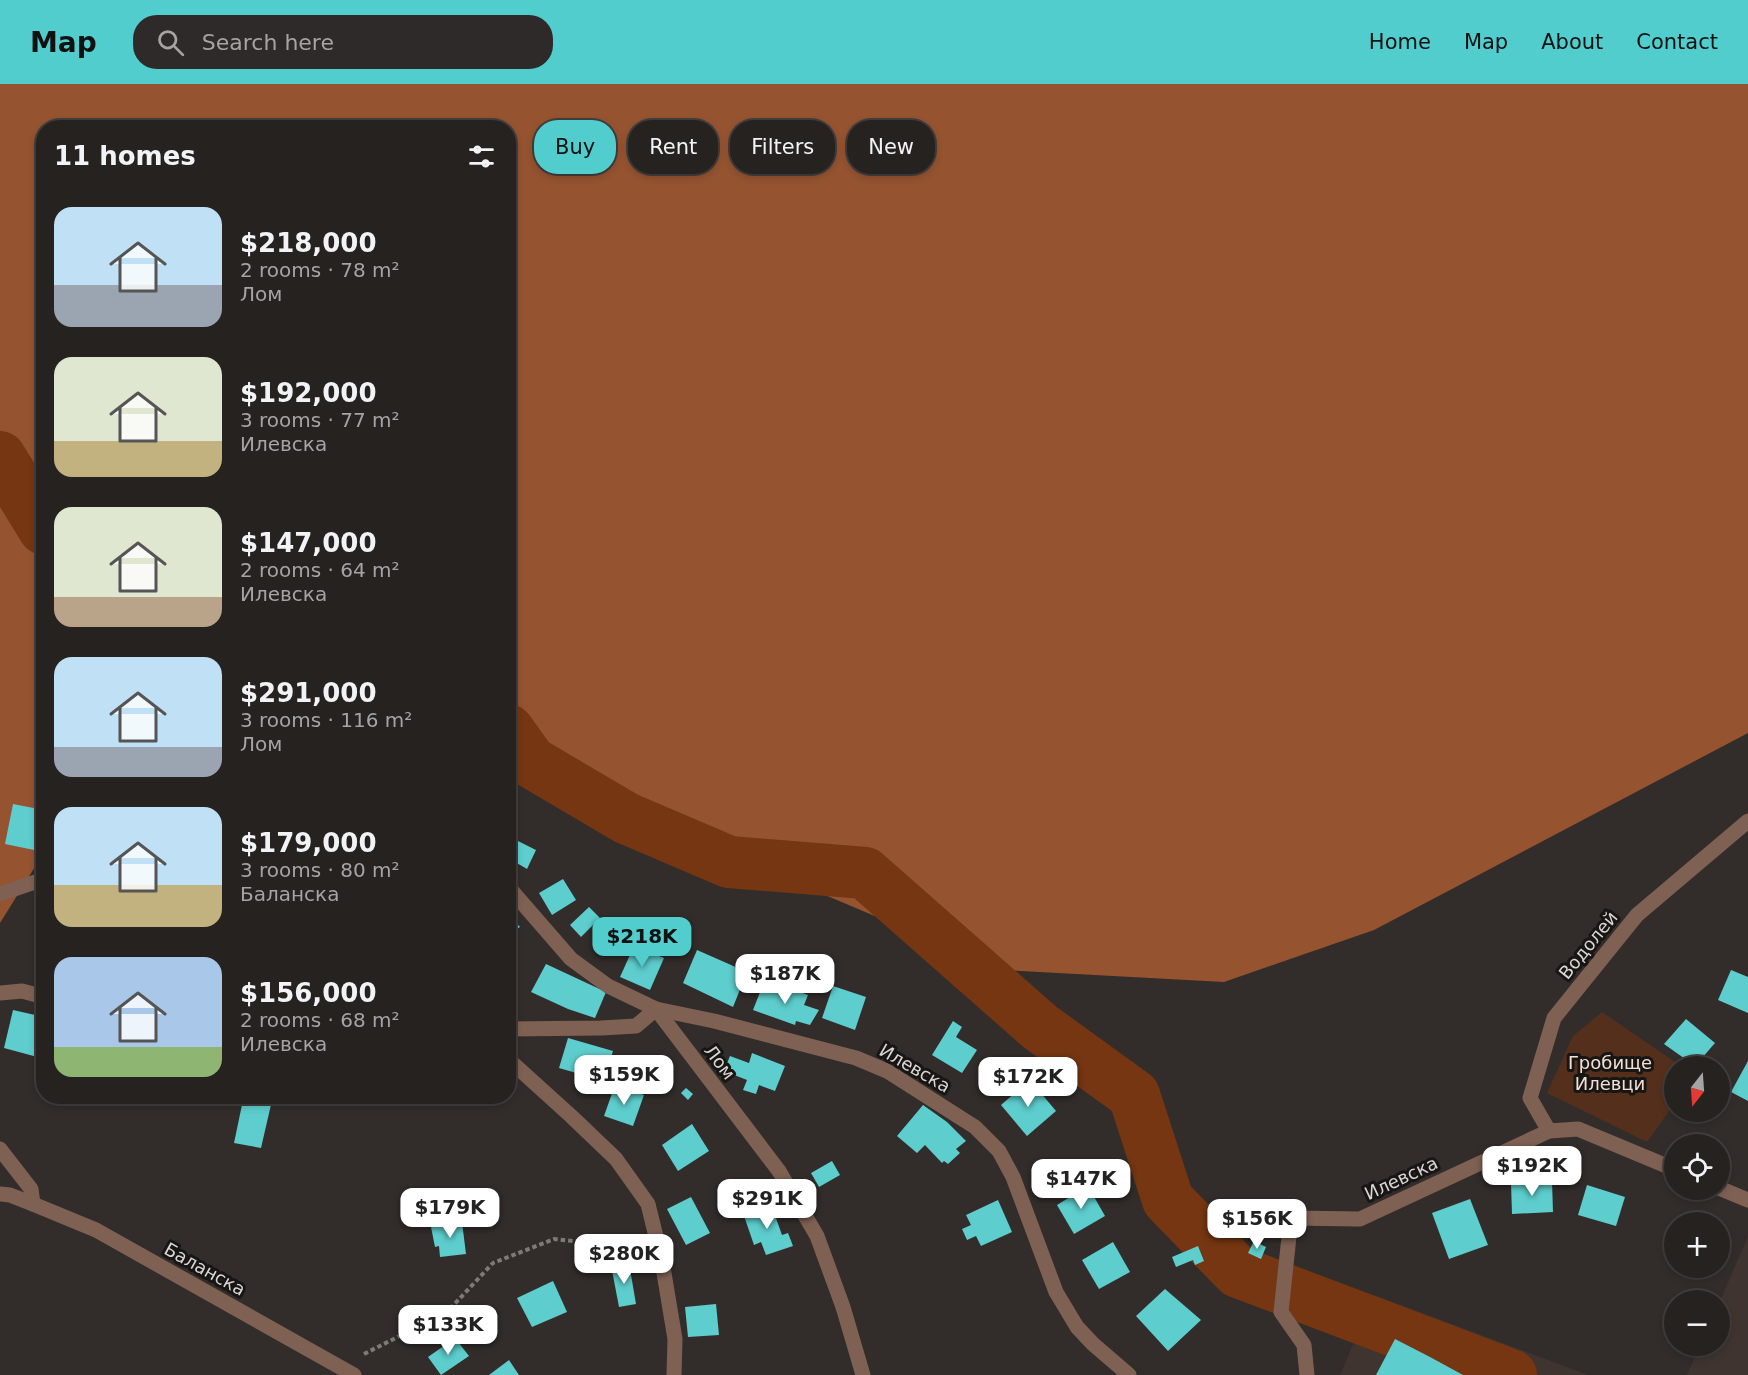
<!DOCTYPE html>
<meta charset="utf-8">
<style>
body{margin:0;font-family:"DejaVu Sans",sans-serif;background:#2e2a29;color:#f1f3f6;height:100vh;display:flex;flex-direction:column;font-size:22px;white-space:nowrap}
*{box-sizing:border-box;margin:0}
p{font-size:20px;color:#a4a4a5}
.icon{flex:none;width:33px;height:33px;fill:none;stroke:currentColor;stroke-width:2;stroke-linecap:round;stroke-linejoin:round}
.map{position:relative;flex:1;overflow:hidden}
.sheet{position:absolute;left:36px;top:36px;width:480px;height:984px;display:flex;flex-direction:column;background:#262220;border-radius:24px;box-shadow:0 3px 9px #0003,0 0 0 2px #423f3e}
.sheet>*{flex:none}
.banner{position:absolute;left:534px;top:36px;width:570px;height:54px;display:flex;gap:12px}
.needle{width:39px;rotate:197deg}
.controls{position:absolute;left:1664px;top:972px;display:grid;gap:12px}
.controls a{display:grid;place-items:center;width:66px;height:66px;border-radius:50%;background:#262220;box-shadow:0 3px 9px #0003,0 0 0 2px #423f3e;font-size:30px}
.price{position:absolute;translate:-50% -51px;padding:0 14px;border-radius:12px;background:#fff;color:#222;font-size:20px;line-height:39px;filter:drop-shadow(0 2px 3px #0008)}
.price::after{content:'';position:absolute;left:50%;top:36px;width:18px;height:14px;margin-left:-9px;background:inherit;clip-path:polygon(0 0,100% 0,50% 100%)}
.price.current{background:#52cdce;color:#111}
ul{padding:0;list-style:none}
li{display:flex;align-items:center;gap:18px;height:150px;padding:0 18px}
li span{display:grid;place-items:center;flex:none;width:168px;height:120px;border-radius:18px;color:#555}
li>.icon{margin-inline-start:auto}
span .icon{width:72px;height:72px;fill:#fffc;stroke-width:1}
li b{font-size:26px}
h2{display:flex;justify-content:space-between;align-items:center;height:72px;padding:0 18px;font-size:26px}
.tag{padding:0 21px;border-radius:24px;background:#262220;box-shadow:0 3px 9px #0003,0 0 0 2px #423f3e;font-size:21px;line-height:54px}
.tag.current{background:#52cdce;color:#111}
header{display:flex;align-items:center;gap:36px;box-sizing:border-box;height:84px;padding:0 30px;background:#52cdce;color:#111}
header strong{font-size:28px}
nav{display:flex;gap:33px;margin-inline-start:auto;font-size:21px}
.search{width:420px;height:54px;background:#2e2a29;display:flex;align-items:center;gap:15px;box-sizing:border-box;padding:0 21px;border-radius:24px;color:#a4a4a5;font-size:22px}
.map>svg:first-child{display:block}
.built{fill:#3f342f}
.green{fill:#542f1c}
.forest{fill:#955330}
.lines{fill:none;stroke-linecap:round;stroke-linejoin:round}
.river{stroke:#753611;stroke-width:52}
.building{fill:#5ecdcd}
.path{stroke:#7e7a78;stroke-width:4;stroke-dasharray:4.5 3;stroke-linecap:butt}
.minor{stroke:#7f6153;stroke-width:15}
.labels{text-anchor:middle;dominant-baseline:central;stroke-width:6;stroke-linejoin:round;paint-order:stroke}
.street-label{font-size:18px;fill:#d9d6d4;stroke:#181615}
.park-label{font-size:18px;fill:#f3dfd5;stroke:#181615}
</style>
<header>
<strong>Map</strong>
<div class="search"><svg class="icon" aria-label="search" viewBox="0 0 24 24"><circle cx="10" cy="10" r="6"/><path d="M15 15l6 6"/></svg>Search here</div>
<nav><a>Home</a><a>Map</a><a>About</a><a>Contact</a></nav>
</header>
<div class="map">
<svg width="1748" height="1291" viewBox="0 0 1748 1291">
<rect width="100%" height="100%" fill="#322d2b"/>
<g class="built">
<path d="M1748 1153V1291H1687L1700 1262H1719V1219Z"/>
<path d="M1374 1211 1588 1291H1340Z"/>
</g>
<path class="green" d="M1602 928 1681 982H1674V1020L1647 1058 1547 1009 1573 952Z"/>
<path class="forest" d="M0 0H1748V649L1374 846 1224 898 1002 886 509 677 508 44H44L43 770 0 839Z"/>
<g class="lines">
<g class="river">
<path d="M0 373 44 445"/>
<path d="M508 646 531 678 626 734 729 778 865 789 1040 943 1134 1011 1168 1116 1238 1188 1511 1291"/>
</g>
</g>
<g class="building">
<path d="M13 720 44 726V746L39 767 5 760Z"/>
<path d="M508 752 536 766 527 785 515 778 512 783 508 781Z"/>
<path d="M563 795 576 816 552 831 539 809Z"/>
<path d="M589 823 600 834 581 853 570 841Z"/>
<path d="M508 830 520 843 508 850Z"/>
<path d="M634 862 664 874 650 906 620 893Z"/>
<path d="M697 866 747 888 733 923 683 899Z"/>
<path d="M546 880 606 908 595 934 568 925 531 908Z"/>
<path d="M1731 886 1748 893V929L1718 916Z"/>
<path d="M764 898 794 909 795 906 808 911 804 921 819 926 810 941 796 937 795 941 753 926Z"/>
<path d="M833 902 866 913 855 946 822 934Z"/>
<path d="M13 926 44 933V966L41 974 4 964Z"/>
<path d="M1686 935 1715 959 1695 982 1664 960Z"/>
<path d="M953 937 962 943 956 953 977 966 962 989 932 971Z"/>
<path d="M568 954 613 967 604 997 559 984Z"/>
<path d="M752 969 785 982 775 1007 759 1001 756 1010 743 1006 747 996 724 987 730 972 749 979Z"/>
<path d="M1748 977V1017L1731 1008Z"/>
<path d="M1030 996 1056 1027 1027 1052 1001 1021Z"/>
<path d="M615 1001 644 1011 633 1042 604 1032Z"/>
<path d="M686 1004 693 1010 688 1016 681 1009Z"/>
<path d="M230 1012H273L261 1064 234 1059 243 1016Z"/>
<path d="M923 1021 947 1038 966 1057 956 1065 960 1069 948 1080 944 1077 942 1079 925 1061 917 1069 897 1052Z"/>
<path d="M692 1040 709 1067 678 1087 662 1061Z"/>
<path d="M832 1077 840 1091 819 1103 811 1089Z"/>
<path d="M1552 1097 1553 1128 1512 1130 1511 1099Z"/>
<path d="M1587 1101 1625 1113 1616 1142 1578 1131Z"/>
<path d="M1088 1102 1105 1132 1074 1150 1057 1121Z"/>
<path d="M691 1113 710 1149 686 1161 667 1125Z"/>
<path d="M1470 1115 1488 1161 1449 1175 1432 1129Z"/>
<path d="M998 1116 1012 1148 981 1162 976 1152 967 1156 962 1145 971 1141 966 1131Z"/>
<path d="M771 1120 782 1151 788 1149 793 1162 766 1171 761 1158 754 1161 743 1129Z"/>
<path d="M462 1138 466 1170 440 1173 439 1162 435 1163 431 1143Z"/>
<path d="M1254 1157 1266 1163 1261 1175 1248 1169Z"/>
<path d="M1113 1158 1130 1188 1099 1205 1082 1176Z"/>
<path d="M1198 1162 1204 1177 1195 1181 1193 1176 1176 1183 1172 1173Z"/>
<path d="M629 1179 636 1220 619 1223 611 1181Z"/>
<path d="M553 1197 567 1228 532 1243 517 1214Z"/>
<path d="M1165 1205 1201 1236 1168 1267 1136 1232Z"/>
<path d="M716 1220 719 1251 688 1253 685 1223Z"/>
<path d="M455 1254 469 1272 441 1291 428 1273Z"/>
<path d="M1395 1255 1430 1273 1463 1291H1376Z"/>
<path d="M509 1276 519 1291H489Z"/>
</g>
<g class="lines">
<path class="path" d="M364 1270 447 1228 493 1179 554 1155 626 1163 638 1167"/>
<g class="minor">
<path d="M508 804 511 806 571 875 608 902 656 925 779 1087 817 1152 843 1223 863 1291"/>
<path d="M0 810 44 795"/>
<path d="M0 909 22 907 44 913"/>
<path d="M656 925 714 937 856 974 887 987 975 1043 999 1067 1013 1093 1056 1208 1077 1243 1093 1260 1129 1291"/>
<path d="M508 945 601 944 636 942 656 925"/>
<path d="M508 975 571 1032 616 1075 648 1120 662 1177 675 1255 674 1291"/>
<path d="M1549 1047 1530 1014 1554 934 1637 831 1748 737"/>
<path d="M0 1065 31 1105 33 1120"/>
<path d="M1719 1104 1748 1116"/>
<path d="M0 1110 10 1111 33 1120 96 1146 354 1291"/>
<path d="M1307 1291 1304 1261 1281 1228 1291 1134 1360 1135 1549 1047 1578 1045 1674 1085"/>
</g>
</g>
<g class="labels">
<g class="street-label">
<text transform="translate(1588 861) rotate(-51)">Водолей</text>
<text transform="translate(720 978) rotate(53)">Лом</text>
<text transform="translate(915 984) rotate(30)">Илевска</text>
<text transform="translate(1401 1094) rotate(-25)">Илевска</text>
<text transform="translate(205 1185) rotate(29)">Баланска</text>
</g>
<g class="park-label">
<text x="1610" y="978">Гробище<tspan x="1610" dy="21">Илевци</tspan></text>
</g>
</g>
</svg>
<div class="controls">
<a><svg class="needle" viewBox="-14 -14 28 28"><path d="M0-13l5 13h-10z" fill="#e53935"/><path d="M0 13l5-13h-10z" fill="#a4a4a5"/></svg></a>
<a><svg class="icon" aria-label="locate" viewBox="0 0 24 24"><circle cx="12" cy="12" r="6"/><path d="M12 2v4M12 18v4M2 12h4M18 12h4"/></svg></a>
<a>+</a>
<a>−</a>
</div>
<b class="price current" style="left:642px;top:884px">$218K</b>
<b class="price" style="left:785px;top:921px">$187K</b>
<b class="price" style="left:624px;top:1022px">$159K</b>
<b class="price" style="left:1028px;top:1024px">$172K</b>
<b class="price" style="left:1532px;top:1113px">$192K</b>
<b class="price" style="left:1081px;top:1126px">$147K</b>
<b class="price" style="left:767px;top:1146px">$291K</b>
<b class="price" style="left:450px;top:1155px">$179K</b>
<b class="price" style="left:1257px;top:1166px">$156K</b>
<b class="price" style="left:624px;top:1201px">$280K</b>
<b class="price" style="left:448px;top:1272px">$133K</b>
<div class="banner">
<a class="tag current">Buy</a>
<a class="tag">Rent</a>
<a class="tag">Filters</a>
<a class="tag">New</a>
</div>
<section class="sheet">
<h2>11 homes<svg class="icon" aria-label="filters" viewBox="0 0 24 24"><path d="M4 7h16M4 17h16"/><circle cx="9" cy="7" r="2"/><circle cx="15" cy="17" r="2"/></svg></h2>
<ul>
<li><span style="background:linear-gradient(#bfe0f5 65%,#9aa5b1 0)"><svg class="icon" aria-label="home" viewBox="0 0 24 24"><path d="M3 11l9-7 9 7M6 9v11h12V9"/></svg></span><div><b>$218,000</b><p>2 rooms · 78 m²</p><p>Лом</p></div></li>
<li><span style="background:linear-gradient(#dfe7d0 70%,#c2b280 0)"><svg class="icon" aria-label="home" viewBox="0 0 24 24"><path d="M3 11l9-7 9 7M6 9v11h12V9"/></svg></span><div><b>$192,000</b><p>3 rooms · 77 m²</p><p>Илевска</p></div></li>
<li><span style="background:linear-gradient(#dfe7d0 75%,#b9a48a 0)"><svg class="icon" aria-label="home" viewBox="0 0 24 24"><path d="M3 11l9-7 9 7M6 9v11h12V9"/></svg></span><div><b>$147,000</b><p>2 rooms · 64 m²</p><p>Илевска</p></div></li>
<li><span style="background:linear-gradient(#bfe0f5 75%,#9aa5b1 0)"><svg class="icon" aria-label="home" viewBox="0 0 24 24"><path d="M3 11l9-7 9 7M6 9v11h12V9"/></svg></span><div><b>$291,000</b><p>3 rooms · 116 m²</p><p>Лом</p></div></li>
<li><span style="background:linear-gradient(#bfe0f5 65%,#c2b280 0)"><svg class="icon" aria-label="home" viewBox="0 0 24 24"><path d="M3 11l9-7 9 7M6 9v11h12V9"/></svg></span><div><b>$179,000</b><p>3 rooms · 80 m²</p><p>Баланска</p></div></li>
<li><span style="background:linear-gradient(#a9c7e8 75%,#8fb573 0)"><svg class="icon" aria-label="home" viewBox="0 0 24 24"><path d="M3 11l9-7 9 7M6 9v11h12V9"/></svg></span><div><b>$156,000</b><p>2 rooms · 68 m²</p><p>Илевска</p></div></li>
</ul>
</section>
</div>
